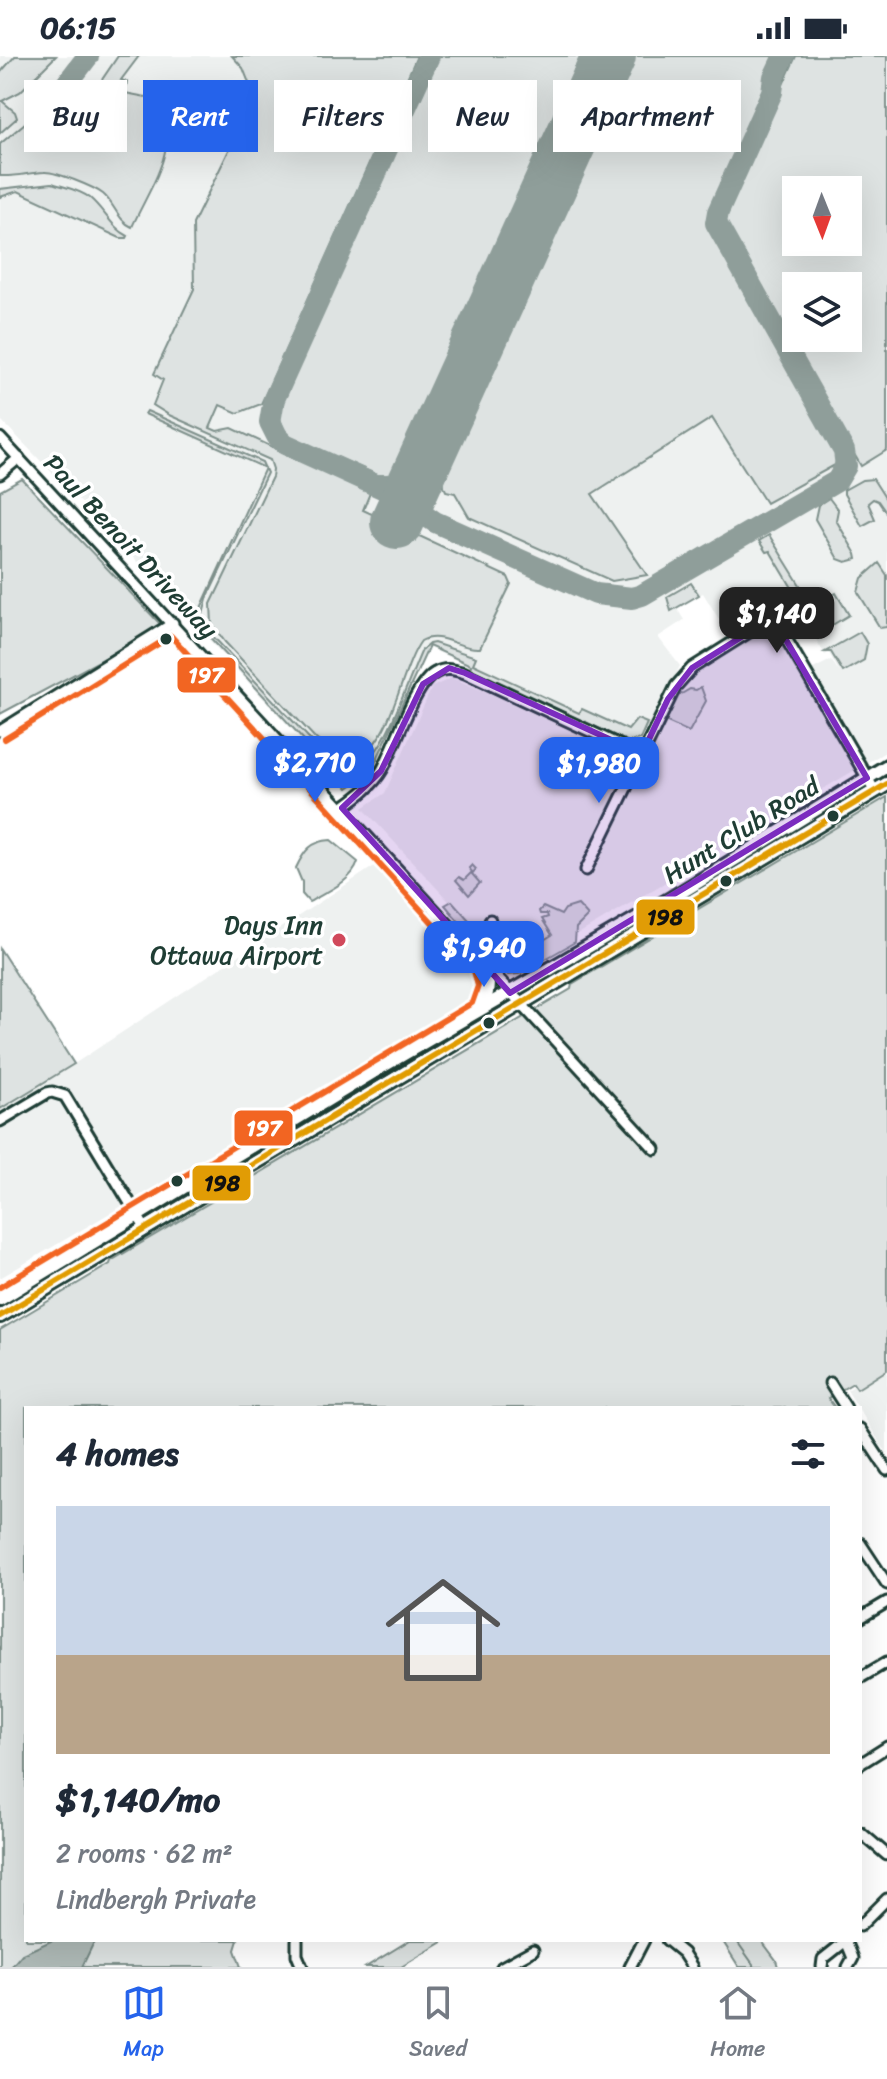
<!DOCTYPE html>
<meta charset="utf-8">
<style>
body{margin:0;font-family:Sriracha,sans-serif;background:#f2f2f3;color:#1f2937;height:100vh;display:flex;flex-direction:column;font-size:30px;white-space:nowrap}
*{box-sizing:border-box;margin:0}
p{font-size:26px;color:#747a83}
.icon{flex:none;width:44px;height:44px;fill:none;stroke:currentColor;stroke-width:2;stroke-linecap:round;stroke-linejoin:round}
.map{position:relative;flex:1;overflow:hidden}
.sheet{position:absolute;left:24px;top:1350px;width:838px;height:536px;display:flex;flex-direction:column;background:#fff;border-radius:0px;box-shadow:0 8px 32px #0002}
.sheet>*{flex:none}
.banner{position:absolute;left:24px;top:24px;width:840px;height:72px;display:flex;gap:16px}
.needle{width:52px;rotate:179deg}
.buttons{position:absolute;left:782px;top:120px;display:grid;gap:16px}
.buttons a{display:grid;place-items:center;width:80px;height:80px;border-radius:0px;background:#fff;box-shadow:0 8px 32px #0002;font-size:40px}
.price{position:absolute;translate:-50% -68px;padding:0 18px;border-radius:16px;background:#2563eb;color:#fff;font-size:26px;line-height:52px;filter:drop-shadow(0 2px 4px #0008)}
.price::after{content:'';position:absolute;left:50%;top:48px;width:24px;height:18px;margin-left:-12px;background:inherit;clip-path:polygon(0 0,100% 0,50% 100%)}
.price.active{background:#222;color:#fff}
ul{padding:0;list-style:none}
li{display:grid;align-content:center;gap:16px;height:424px;padding:0 32px}
li span{display:grid;place-items:center;height:248px;border-radius:0px;color:#555}
li>.icon{margin-inline-start:auto}
span .icon{width:144px;height:144px;fill:#fffc;stroke-width:1}
li b{font-size:34px}
h2{display:flex;justify-content:space-between;align-items:center;height:96px;padding:0 32px;font-size:34px}
.tag{padding:0 28px;border-radius:0px;background:#fff;box-shadow:0 8px 32px #0002;font-size:28px;line-height:72px}
.tag.active{background:#2563eb;color:#fff}
.status{display:flex;justify-content:space-between;align-items:center;height:56px;padding:0 40px;background:#fff;direction:ltr}
.status svg{height:22px;fill:currentColor}
.tabs{display:flex;justify-content:space-around;align-items:center;height:112px;border-top:2px solid #e0e1e3;background:#fff;font-size:22px;color:#747a83}
.tabs a{display:grid;justify-items:center;gap:4px}
.tabs .active{color:#2563eb}
.map>svg:first-child{display:block}
.built{fill:#eef1f0;fill-rule:evenodd}
.green{fill:#dee3e2;stroke:#7e908b;stroke-width:2;fill-rule:evenodd}
.water{fill:#afbab7;stroke:#758883;stroke-width:2}
.lines{fill:none;stroke-linecap:round;stroke-linejoin:round}
.stream{stroke:#758883;stroke-width:2}
.taxiway{stroke:#8f9e9a;stroke-width:22}
.runway{stroke:#8f9e9a;stroke-width:54}
.minor-casing{stroke:#1f3d34;stroke-width:15}
.major-casing{stroke:#1f3d34;stroke-width:18}
.minor{stroke:#fff;stroke-width:9}
.major{stroke:#fff;stroke-width:12}
.bus-1-casing{stroke:#fff;stroke-width:12}
.bus-2-casing{stroke:#fff;stroke-width:12}
.bus-1{stroke:#e19c05;stroke-width:6}
.bus-2{stroke:#f26522;stroke-width:6}
.marked{fill:#7b2cbf;fill-opacity:0.2;stroke:#7b2cbf;stroke-width:6;stroke-linejoin:round}
.bus-dot{fill:#1f3d34;stroke:#fff;stroke-width:3}
.poi-dot{fill:#d1495b;stroke:#fff;stroke-width:3}
.labels{text-anchor:middle;dominant-baseline:central;stroke-width:7;stroke-linejoin:round;paint-order:stroke}
.street-label{font-size:26px;fill:#1f3d34;stroke:#fff}
.poi-label{font-size:26px;fill:#1f3d34;stroke:#fff;text-anchor:end}
.line-badge{stroke:#fff;stroke-width:3}
.badge-label{font-size:22px;text-anchor:middle;font-weight:bold;fill:#fff}
.pale-badge-label{font-size:22px;text-anchor:middle;font-weight:bold;fill:#111}
</style>
<div class="status"><b>06:15</b><svg viewBox="0 0 49 12"><path d="M0 12V9h3v3zM5 12V6h3v6zM10 12V3h3v9zM15 12V0h3v12zM26 1h20v11H26zM47 4h2v5h-2z"/></svg></div>
<div class="map">
<svg width="887" height="1911" viewBox="0 0 887 1911">
<rect width="100%" height="100%" fill="#fff"/>
<filter id="ink" filterUnits="userSpaceOnUse"><feTurbulence type="fractalNoise" baseFrequency=".0125" numOctaves="2"/><feDisplacementMap in="SourceGraphic" scale="16" xChannelSelector="R" yChannelSelector="G"/><feConvolveMatrix kernelMatrix="1 2 1 2 8 2 1 2 1" color-interpolation-filters="sRGB"/></filter>
<g filter="url(#ink)">
<g class="built">
<path d="M0 0H887V695L514 916 363 752 385 737 432 631 452 622 491 638 643 708 674 646 692 621 704 610 771 572 801 619 831 604 840 617 829 597 825 599 814 580 819 576 796 537 728 578 703 537 676 551 684 564 658 581 680 610 641 687 429 592 371 716 348 734 102 468 0 363ZM796 134H848V186H796ZM796 230H848V282H796Z"/>
<path d="M376 809 482 926 479 939 0 1222V1053L74 1008Z"/>
<path d="M887 1310V1398L847 1334Z"/>
</g>
<g class="green">
<path d="M15 0H56L20 36 2 45 15 56 17 62 0 77V17Z"/>
<path d="M118 0H139L121 24 127 26 125 37 146 41 150 39C188 82 152 126 132 171 118 165 114 147 103 138 94 131 55 115 44 116 28 117 16 121 0 120V88L25 67 57 90Z"/>
<path d="M232 0H417L261 348 238 357 220 349 210 372 217 375 232 372 370 437 363 454 508 521 511 528 480 592C460 594 440 574 421 585 394 621 386 746 316 683L225 586 212 568 211 548 272 421 273 413 270 404 169 359 153 349 163 324 154 318 194 233 193 168 250 51 249 27 243 12Z"/>
<path d="M438 0H592L407 412 382 421 286 379 277 354Z"/>
<path d="M626 0H777L765 26 767 31 707 165 838 397 835 409 766 447 712 362 592 438 647 519 612 525 469 461 455 437 446 435 437 413Z"/>
<path d="M796 0H887V394L861 410 726 176 724 159ZM796 134H848V186H796ZM796 230H848V282H796Z"/>
<path d="M52 127C64 131 80 134 90 142 104 154 112 172 128 180L127 182H120L18 135 0 141V133Z"/>
<path d="M147 355 262 406 267 417 208 540 203 558 207 574 323 697C338 706 359 712 374 697 388 683 412 616 422 594L429 588 434 587 476 601 473 608 579 657 582 653 628 674 637 663 647 667 640 683 628 686 470 613 471 609 429 590 371 716 348 732 195 565 265 412 145 358Z"/>
<path d="M22 423 163 571 0 658V435Z"/>
<path d="M873 423 887 445V458L878 445 873 443 868 447 875 463 862 470 844 438V434L862 424Z"/>
<path d="M829 442 838 454 836 464 856 498 857 503 846 506 838 503 815 463 818 449Z"/>
<path d="M769 479 813 550 836 537 849 559 819 577 770 495 766 496 759 485Z"/>
<path d="M879 507 887 519V571L880 572 858 536 862 522Z"/>
<path d="M691 527 699 539 671 555 667 541Z"/>
<path d="M860 576 867 588 864 604 843 616 831 596H825Z"/>
<path d="M701 631 706 645 689 676 665 665 664 662 673 643 690 633 696 634Z"/>
<path d="M887 741V1314L857 1333 853 1327 828 1342 835 1352H26V1884H238L235 1894 241 1911H0V1274L110 1208 111 1205 571 933 572 928Z"/>
<path d="M331 784 358 806C352 826 326 836 309 846L302 838V826L296 812C304 795 311 785 331 784Z"/>
<path d="M472 809 476 813 472 818 480 827 469 839 456 824 459 821 464 824 472 816 469 812Z"/>
<path d="M452 845 478 874 476 886 445 849Z"/>
<path d="M578 849 588 860 576 872 575 886 519 918 508 919 502 899 513 902 552 879 542 863 548 861 547 858H540L539 855 543 851 561 859 565 853Z"/>
<path d="M496 882 502 912 482 893Z"/>
<path d="M0 893 74 1008 0 1053Z"/>
<path d="M410 1884H446L401 1911H366Z"/>
<path d="M722 1884H761L776 1904 778 1911H739Z"/>
</g>
<path class="water" d="M53 1884H95L82 1911H11L22 1898Z"/>
<g class="lines">
<path class="stream" d="M736 1884 755 1911"/>
<g class="taxiway">
<path d="M429 0 274 343 270 366 277 380 285 388 393 437 435 466 596 538 632 542 642 539 837 425 846 410 844 395 716 167 718 156 772 36 774 21 784 0"/>
<path d="M53 46 88 0"/>
<path d="M378 429H398L414 420 453 339"/>
</g>
<path class="runway" d="M397 466 609 0"/>
<defs>
<g id="minor">
<path d="M0 382 655 1093"/>
<path d="M0 418 19 402"/>
<path d="M0 675 173 567"/>
<path d="M342 752C357 741 372 731 382 714 395 692 414 628 435 617 445 611 455 614 465 617L641 699"/>
<path d="M586 814 676 630 692 612 762 568 775 569 784 579 875 735"/>
<path d="M490 864V872L498 881"/>
<path d="M0 1065 47 1037 52 1036 65 1040 145 1172"/>
<path d="M830 1327 846 1352"/>
<path d="M860 1373 887 1414"/>
<path d="M860 1487 887 1528"/>
<path d="M860 1562 887 1546"/>
<path d="M860 1622 887 1606"/>
<path d="M860 1708 887 1691"/>
<path d="M860 1776 887 1799"/>
<path d="M860 1870 887 1843"/>
<path d="M297 1884V1899L302 1911"/>
<path d="M667 1884 683 1897 692 1911"/>
<path d="M846 1885 853 1902 848 1911"/>
<path d="M502 1911 533 1894"/>
<path d="M630 1911 644 1884"/>
<path d="M822 1911 823 1903 847 1884"/>
</g>
<g id="major">
<path d="M481 951C491 934 489 924 482 906"/>
<path d="M0 1243 383 1010 672 842 887 710"/>
<path d="M0 1260 887 728"/>
</g>
</defs>
<use href="#minor" class="minor-casing"/>
<use href="#major" class="major-casing"/>
<use href="#minor" class="minor"/>
<use href="#major" class="major"/>
<defs>
<path id="bus-1" d="M0 1260 887 728"/>
<path id="bus-2" d="M0 1231 472 947 478 930 473 911 171 580 5 683"/>
</defs>
<use href="#bus-1" class="bus-1-casing"/>
<use href="#bus-2" class="bus-2-casing"/>
<use href="#bus-1" class="bus-1"/>
<use href="#bus-2" class="bus-2"/>
</g>
</g>
<path class="marked" d="M762 568 779 572 867 722 510 937 342 752 381 715 423 628 449 612 465 617 642 698 668 643 692 612Z"/>
<g class="bus-dot">
<circle cx="166" cy="583" r="7"/>
<circle cx="833" cy="760" r="7"/>
<circle cx="726" cy="825" r="7"/>
<circle cx="489" cy="967" r="7"/>
<circle cx="177" cy="1125" r="7"/>
</g>
<circle class="poi-dot" cx="339" cy="884" r="8"/>
<g class="labels">
<g class="street-label">
<text transform="translate(131 490) rotate(47)">Paul Benoit Driveway</text>
<text transform="translate(741 774) rotate(-32)">Hunt Club Road</text>
</g>
<g class="poi-label">
<text x="323" y="869">Days Inn<tspan x="323" dy="30">Ottawa Airport</tspan></text>
</g>
</g>
<g class="line-badge">
<rect x="176" y="600" width="61" height="38" rx="8" fill="#f26522"/>
<rect x="635" y="842" width="61" height="38" rx="8" fill="#e19c05"/>
<rect x="233" y="1053" width="61" height="38" rx="8" fill="#f26522"/>
<rect x="191" y="1108" width="61" height="38" rx="8" fill="#e19c05"/>
</g>
<g class="badge-label">
<text x="206" y="627">197</text>
<text x="264" y="1080">197</text>
</g>
<g class="pale-badge-label">
<text x="665" y="869">198</text>
<text x="222" y="1135">198</text>
</g>
</svg>
<div class="buttons">
<a><svg class="needle" viewBox="-14 -14 28 28"><path d="M0-13l5 13h-10z" fill="#e53935"/><path d="M0 13l5-13h-10z" fill="#747a83"/></svg></a>
<a><svg class="icon" aria-label="layers" viewBox="0 0 24 24"><path d="M12 4l9 5-9 5-9-5zM3 14l9 5 9-5"/></svg></a>
</div>
<b class="price active" style="left:777px;top:599px">$1,140</b>
<b class="price" style="left:315px;top:748px">$2,710</b>
<b class="price" style="left:599px;top:749px">$1,980</b>
<b class="price" style="left:484px;top:933px">$1,940</b>
<div class="banner">
<a class="tag">Buy</a>
<a class="tag active">Rent</a>
<a class="tag">Filters</a>
<a class="tag">New</a>
<a class="tag">Apartment</a>
</div>
<section class="sheet">
<h2>4 homes<svg class="icon" aria-label="filters" viewBox="0 0 24 24"><path d="M4 7h16M4 17h16"/><circle cx="9" cy="7" r="2"/><circle cx="15" cy="17" r="2"/></svg></h2>
<ul>
<li><span style="background:linear-gradient(#c9d6e8 60%,#b9a48a 0)"><svg class="icon" aria-label="home" viewBox="0 0 24 24"><path d="M3 11l9-7 9 7M6 9v11h12V9"/></svg></span><div><b>$1,140/mo</b><p>2 rooms · 62 m²</p><p>Lindbergh Private</p></div></li>
</ul>
</section>
</div>
<nav class="tabs">
<a class="active"><svg class="icon" aria-label="map" viewBox="0 0 24 24"><path d="M3 6l6-2 6 2 6-2v14l-6 2-6-2-6 2zM9 4v14M15 6v14"/></svg>Map</a>
<a><svg class="icon" aria-label="saved" viewBox="0 0 24 24"><path d="M7 4h10v16l-5-4-5 4z"/></svg>Saved</a>
<a><svg class="icon" aria-label="home" viewBox="0 0 24 24"><path d="M3 11l9-7 9 7M6 9v11h12V9"/></svg>Home</a>
</nav>
